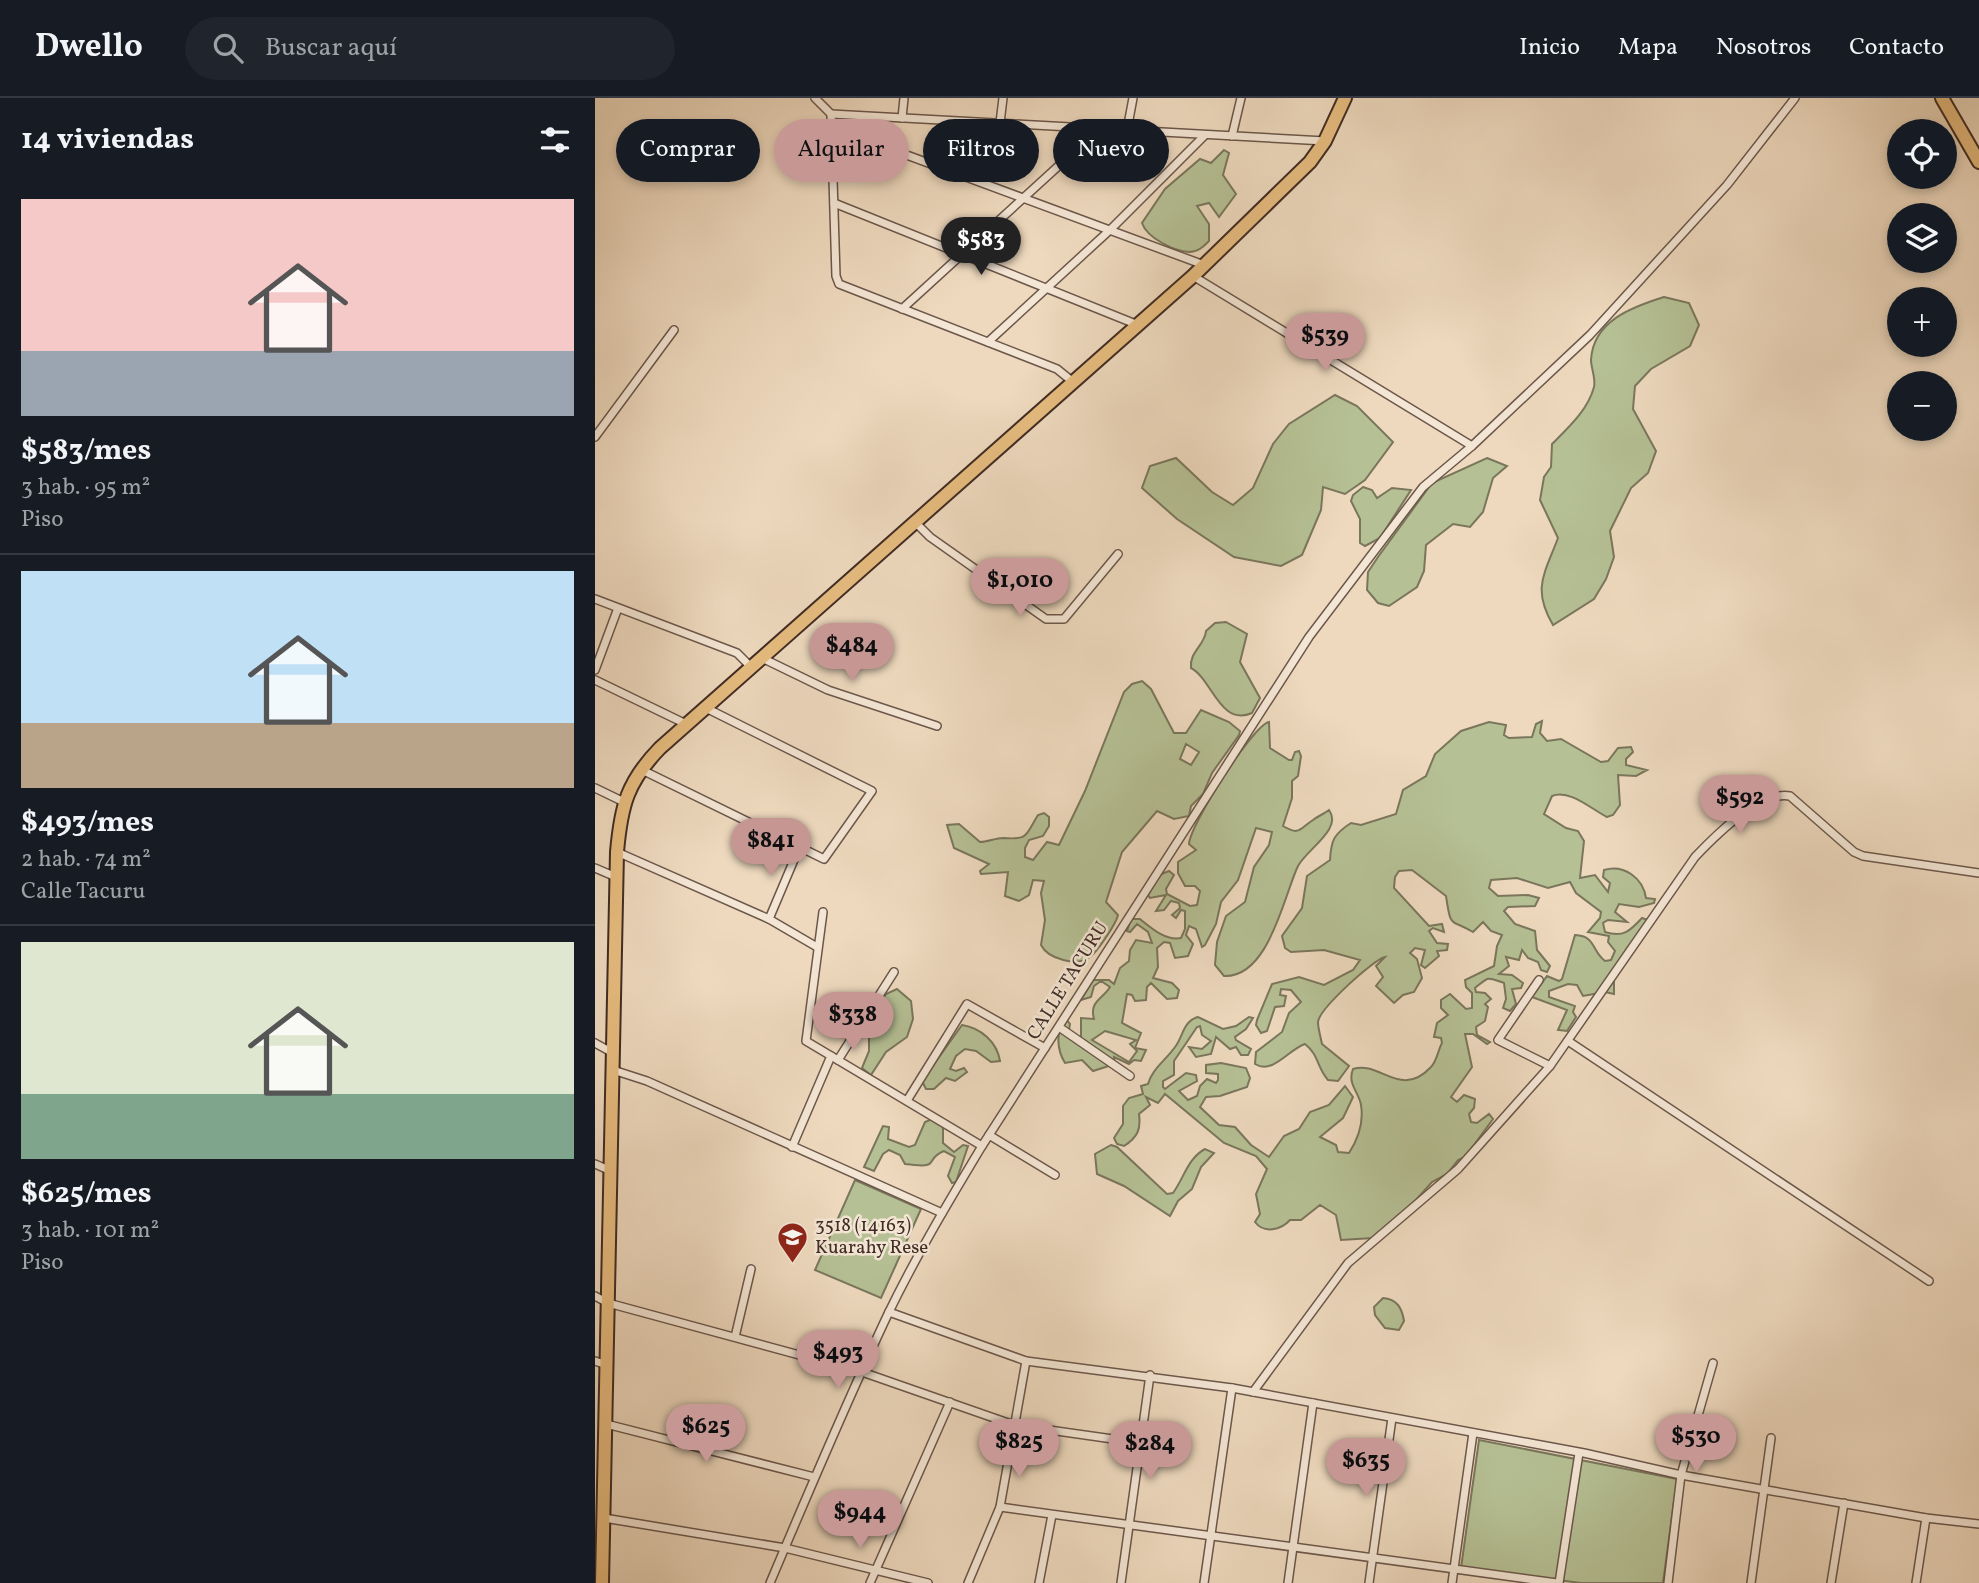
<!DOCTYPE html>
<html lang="es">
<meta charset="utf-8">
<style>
body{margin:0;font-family:Vollkorn,serif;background:#20242c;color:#f1f3f6;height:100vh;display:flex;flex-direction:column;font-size:26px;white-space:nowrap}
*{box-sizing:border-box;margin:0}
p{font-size:23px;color:#9ea1a6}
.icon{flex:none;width:38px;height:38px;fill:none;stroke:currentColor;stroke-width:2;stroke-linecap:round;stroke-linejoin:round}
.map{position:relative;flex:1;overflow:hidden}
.sheet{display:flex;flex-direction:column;background:#171b24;width:595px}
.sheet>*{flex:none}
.banner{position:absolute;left:21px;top:21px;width:665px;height:63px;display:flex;gap:14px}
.fabs{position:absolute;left:1292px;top:21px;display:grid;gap:14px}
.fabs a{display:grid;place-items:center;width:70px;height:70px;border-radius:50%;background:#171b24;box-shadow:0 4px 10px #0003;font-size:35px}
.price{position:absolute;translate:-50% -60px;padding:0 16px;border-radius:24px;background:#c59692;color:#111;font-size:23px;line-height:46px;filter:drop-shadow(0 2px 4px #0008)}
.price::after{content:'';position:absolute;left:50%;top:42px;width:21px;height:16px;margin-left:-10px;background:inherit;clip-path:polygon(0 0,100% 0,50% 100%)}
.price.on{background:#222;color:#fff}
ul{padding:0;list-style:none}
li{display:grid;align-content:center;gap:14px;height:371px;padding:0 21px}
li+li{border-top:2px solid #363941}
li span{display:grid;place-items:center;height:217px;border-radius:0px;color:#555}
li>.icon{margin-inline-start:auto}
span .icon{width:126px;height:126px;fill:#fffc;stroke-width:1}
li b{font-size:30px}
h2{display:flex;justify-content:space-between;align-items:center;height:84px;padding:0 21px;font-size:30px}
.pill{padding:0 24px;border-radius:32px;background:#171b24;box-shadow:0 4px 10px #0003;font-size:24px;line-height:63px}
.pill.on{background:#c59692;color:#111}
header{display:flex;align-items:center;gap:42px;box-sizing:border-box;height:98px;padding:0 35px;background:#171b24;border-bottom:2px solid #363941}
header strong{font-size:33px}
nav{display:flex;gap:38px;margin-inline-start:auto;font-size:24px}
.search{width:490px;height:63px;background:#20242c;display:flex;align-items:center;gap:18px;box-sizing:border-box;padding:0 24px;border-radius:38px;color:#9ea1a6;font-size:26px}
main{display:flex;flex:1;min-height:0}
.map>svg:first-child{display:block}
.green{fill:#b5c094;stroke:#7a765c;stroke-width:2;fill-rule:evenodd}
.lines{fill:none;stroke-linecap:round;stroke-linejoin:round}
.minor-casing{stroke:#6c574b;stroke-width:10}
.primary-casing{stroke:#402c25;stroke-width:16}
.trunk-casing{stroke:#402c25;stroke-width:16}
.minor{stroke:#f4e6d5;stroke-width:7}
.primary{stroke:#e7bc7f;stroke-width:12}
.trunk{stroke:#e7bc7f;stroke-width:12}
.labels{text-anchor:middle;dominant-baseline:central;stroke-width:5;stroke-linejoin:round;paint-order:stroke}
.street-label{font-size:19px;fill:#402c25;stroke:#f4e6d5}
.poi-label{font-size:19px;fill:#402c25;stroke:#f4e6d5;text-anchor:start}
</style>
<header>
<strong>Dwello</strong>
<div class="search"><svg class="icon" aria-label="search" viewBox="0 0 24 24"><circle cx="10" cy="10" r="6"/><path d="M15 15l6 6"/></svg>Buscar aquí</div>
<nav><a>Inicio</a><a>Mapa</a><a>Nosotros</a><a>Contacto</a></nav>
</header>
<main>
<section class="sheet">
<h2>14 viviendas<svg class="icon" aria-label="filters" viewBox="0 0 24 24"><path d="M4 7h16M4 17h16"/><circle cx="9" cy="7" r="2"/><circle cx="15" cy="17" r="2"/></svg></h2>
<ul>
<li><span style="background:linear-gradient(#f6c9c9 70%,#9aa5b1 0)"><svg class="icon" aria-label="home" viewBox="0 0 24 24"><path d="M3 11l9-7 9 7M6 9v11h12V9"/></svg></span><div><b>$583/mes</b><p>3 hab. · 95 m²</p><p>Piso</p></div></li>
<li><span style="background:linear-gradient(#bfe0f5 70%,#b9a48a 0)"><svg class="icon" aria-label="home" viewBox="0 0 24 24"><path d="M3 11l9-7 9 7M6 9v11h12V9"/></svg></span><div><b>$493/mes</b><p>2 hab. · 74 m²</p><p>Calle Tacuru</p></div></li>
<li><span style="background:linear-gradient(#dfe7d0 70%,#7fa58c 0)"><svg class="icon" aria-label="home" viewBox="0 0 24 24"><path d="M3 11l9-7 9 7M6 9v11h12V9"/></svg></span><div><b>$625/mes</b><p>3 hab. · 101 m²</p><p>Piso</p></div></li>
</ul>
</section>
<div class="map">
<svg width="1384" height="1485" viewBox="0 0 1384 1485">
<rect width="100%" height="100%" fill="#eed9be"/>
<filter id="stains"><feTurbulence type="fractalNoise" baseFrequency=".00286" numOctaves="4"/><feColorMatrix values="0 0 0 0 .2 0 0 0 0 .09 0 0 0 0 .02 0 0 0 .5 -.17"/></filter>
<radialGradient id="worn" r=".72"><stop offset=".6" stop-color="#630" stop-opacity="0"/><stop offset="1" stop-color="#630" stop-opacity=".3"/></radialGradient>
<g class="green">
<path d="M629 52 634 55 628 77 641 96 624 119 614 105 602 108 614 126V143C608 149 603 154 594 154 579 153 552 140 547 125L570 91 605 61 616 65Z"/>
<path d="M1069 199 1094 205 1104 227 1095 248 1056 271 1040 288 1038 311 1061 353 1053 375 1036 390 1015 433 1019 459 1011 481 999 501 958 527C937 491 949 477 963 440L945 402 949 379 956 369 957 346C973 330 993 312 999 289 1001 281 996 270 996 262 998 223 1037 209 1069 199Z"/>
<path d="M740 297 762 308 798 344 770 382 750 396 728 389 726 412 707 457 686 468 639 459 582 421 547 390 555 368 581 360 617 394 638 407 658 390 678 346 694 326Z"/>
<path d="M892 360 912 368 898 380 888 414 875 429 858 426 831 447 829 473 822 489 794 508 783 505 772 492 773 474 783 459 837 385Z"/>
<path d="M768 389 777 392 782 400 797 390 816 392 785 440 770 448 765 445V421L756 403 758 397Z"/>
<path d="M631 524 652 536 645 564 665 600 657 615C625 629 617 581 596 570 594 554 610 547 611 533L620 525Z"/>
<path d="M547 583 556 591 579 635H591L606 612 634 624 645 633 644 637 617 675 608 696 596 708 594 718 579 721 562 713 527 754 511 804 523 817C521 826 502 854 495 859 482 869 453 861 446 847L450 822 446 795 449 783 438 782 434 797 424 803 410 798 413 774 386 776 385 773 394 766 359 750 352 727 364 726 385 744C392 744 401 740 408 740 434 742 430 738 443 717L449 715 454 719V728L448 738 434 742 430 750V759L438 762 452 744 464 747 490 693 529 594 537 586ZM591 646 604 654 596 667 585 661Z"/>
<path d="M947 623 945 635 952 643 966 641 1006 664 1013 663 1023 650 1036 649 1038 654 1031 661V667L1052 672 1041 678 1023 677 1025 707 1018 717 1012 719C996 711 975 691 957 698L949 716 971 730 983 733 989 743 985 780 1000 777 1013 794 1015 785 1008 779 1009 772C1029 766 1048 780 1051 800L1060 801 1059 805 1044 809 1024 806 1020 814 1032 824 1013 822 1008 825 1010 834C1028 840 1035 833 1047 820L1053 822 1019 880V896L1010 894 988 898 982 887 973 886 954 893V899L980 908 978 914 981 919 972 933 963 932 972 912 937 899 952 878 964 883 967 881 980 837C1001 838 996 852 1010 863L1016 862 1020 853 1013 844 1014 838 993 834 1005 820 1006 814 981 795 975 784 953 790 922 780 896 782 894 790 903 798 933 797 944 800 940 808 913 809 909 813 920 826 940 833 942 852 955 868 952 874 946 872 943 864 933 860 927 852 924 862 911 859 914 868 904 876 917 877 928 885 926 890 917 891 921 906 915 913 908 910 911 901 909 885C891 879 895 878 880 890L881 894 890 895 896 901 890 906 893 909 890 923 881 929 882 937 895 944 892 946 878 936H870L877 969 856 999 862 1004 869 997 880 1001 879 1010 874 1016 876 1024 882 1025 894 1016 898 1021 870 1059 863 1062 852 1076 837 1084 811 1113 778 1140 746 1142 741 1117 725 1107 706 1122H695C686 1132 669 1136 660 1124L665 1116 661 1096 672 1071 661 1058 629 1045 570 996 563 1005 551 999 555 1007 544 1016C546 1031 543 1039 529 1048L522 1046 519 1040 528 1026V1008L534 1000 548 996 546 988 553 986C557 971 571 962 580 949 588 939 588 923 603 919L628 931 641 928 654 919 658 920 651 931 640 939 641 942 656 951 653 957H646L641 949 635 951 621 939 616 956 601 959 594 949 607 951 616 943 607 937 605 928 602 929 579 963V977L568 983V989L570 991 591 975 601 977 602 983 584 993 593 1002 602 998 605 988 612 981 621 985 623 982V976L611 975V967L626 965 651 970 655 980 652 989 625 998 611 999 605 1009 624 1027 640 1029 656 1047 674 1059 689 1038 704 1031 715 1014 734 1007 750 988 758 999 748 1020 725 1039 741 1047 743 1054 754 1055C763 1041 769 1025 766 1007 764 994 752 986 758 971 785 962 805 1002 836 969 842 963 843 952 847 945L846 940 839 939 842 925 853 917 846 910V902L855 896 871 911 877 910V895L871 889 870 882 899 868 902 848 907 837 896 833 888 824 878 834C855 820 856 832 851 798L817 772 804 773 800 779 799 790 834 828 847 826 849 834 838 830 834 833 842 845 853 846 852 852 842 853 844 858 830 870 826 867 830 852 820 850 815 855 822 861 827 880 819 894 808 897 799 905 781 888 788 879 781 868 790 859C779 861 724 911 723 924 723 930 726 941 727 946L754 968 743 983 733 982C722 970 724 957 710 946 694 951 678 977 660 966L661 954 687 934 694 915 706 904 696 892 686 891 685 897 691 898 689 908 680 909 672 933 666 935 661 927 662 922 677 886 704 879 729 887 758 872 765 862 729 852 696 854 690 850 687 838 707 810 712 778 735 762C736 742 739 736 756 725L766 727 801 716 808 692 831 678 840 656 866 633 894 624 911 627 909 637 914 640 937 639 941 626Z"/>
<path d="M674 624 675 650 694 662H697L700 654 704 653 706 658 703 678 697 683V700L688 728C705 738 704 731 718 722 723 718 729 716 734 712 748 731 712 751 703 768 689 797 674 880 629 878L620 867 622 844 631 818 650 804 659 769 674 747 677 734 661 730 643 782 626 804 621 826 610 847 607 849 601 831 594 828 591 837 598 846 593 858 580 860 575 845 569 844 562 850 563 869 558 880 577 885 584 892 582 900 572 901 556 885 552 889 551 902 540 903 537 897 532 896 527 925 546 935 540 950 551 952 546 963 539 962 534 966 519 959 520 966 498 973 487 962 470 965C462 952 460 933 471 921L475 926 474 932 486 940V920L499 921C494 903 508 901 515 889L506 883 499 888 496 899 486 902 498 882H514L519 886 525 870 534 863 535 852 541 842 557 845 553 834 542 826 535 834 532 833 536 821H545C556 830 571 843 586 840L590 831V813L586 812 581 820 577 817 585 810 584 805 576 803 569 812 561 813 571 797 555 800 553 797 564 777 574 773 579 777 571 791 572 796 595 808 602 807 605 793 600 788H590L583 775V764L601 752 594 746C595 727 657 628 674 624ZM510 933 541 942 535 946 542 953 534 964 497 942Z"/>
<path d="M302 891 316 903 318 921 312 939 291 954 276 977 267 970 274 953V922L291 896Z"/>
<path d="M367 927C386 930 402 944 405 963L396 964 381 953 370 951 361 958 355 971 361 973 369 970 372 974 360 983 351 980 339 991H331L327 983Z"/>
<path d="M337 1021 348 1027V1045L359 1054 368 1047 373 1048 361 1084 357 1085 353 1078 360 1059 349 1053C327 1062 349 1071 310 1066L305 1057 294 1052 288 1056 279 1073 269 1069 288 1028 294 1029 293 1041 314 1049 320 1047 330 1024Z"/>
<path d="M516 1047 522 1049 572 1096 578 1095C589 1080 593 1060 610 1051L619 1055 606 1069 597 1091 583 1103 575 1118 529 1088 502 1076 500 1056Z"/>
<path d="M260 1082 326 1111 286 1200 220 1172Z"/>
<path d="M788 1200C802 1201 807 1210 809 1223L804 1232 790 1230 780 1217 779 1209Z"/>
<path d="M884 1342 1082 1381 1068 1485H986L866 1470Z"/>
</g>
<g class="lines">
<defs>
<g id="minor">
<path d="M220 0 236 16 241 178 244 186 462 271 478 284"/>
<path d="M236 16 730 43"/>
<path d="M307 20 309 0"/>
<path d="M237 23 263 39 609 167"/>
<path d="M405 25 408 0"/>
<path d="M532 32 538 0"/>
<path d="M637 38 646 0"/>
<path d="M239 105 543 227"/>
<path d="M598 178 877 348"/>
<path d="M307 211 504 31"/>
<path d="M393 244 516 131 610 37"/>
<path d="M0 339 79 232"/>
<path d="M320 424 335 439 451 521H469L523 456"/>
<path d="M0 501 142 555 156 569"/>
<path d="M167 560 233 592 342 628"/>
<path d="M0 572 23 510"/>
<path d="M0 582 91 626"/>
<path d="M45 671 229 761 277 693 111 610"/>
<path d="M0 690 29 704"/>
<path d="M22 754 174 821 222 849"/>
<path d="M0 770 21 779"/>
<path d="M228 814 211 943 387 1048"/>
<path d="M174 821 204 750"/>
<path d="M944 882 903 942 955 968"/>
<path d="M464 929 535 978"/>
<path d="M973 943 1334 1183"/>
<path d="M0 945 18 955"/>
<path d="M243 962 299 874"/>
<path d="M18 972 52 983 347 1115"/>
<path d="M313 1001 372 906 450 950"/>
<path d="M394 1037 460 1077"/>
<path d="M197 1049 236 958"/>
<path d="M0 1066 16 1073"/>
<path d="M0 1198 13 1205 267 1274 419 1327 546 1345"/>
<path d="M294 1214 431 1263 637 1290 989 1355 1086 1377 1331 1420 1384 1426"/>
<path d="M140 1239 156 1171"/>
<path d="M0 1263 12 1267"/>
<path d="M658 1294 753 1165 863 1071 955 968 1100 759C1120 738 1165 692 1195 698L1259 754 1268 758 1384 775"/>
<path d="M11 1326 219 1379"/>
<path d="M405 1409 962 1485"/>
<path d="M9 1420 190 1450 333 1485"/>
<path d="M175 1485C213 1395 251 1305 293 1216 321 1158 354 1103 387 1048L714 539 828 389 877 348 995 237 1132 87 1200 0"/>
<path d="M275 1485 355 1304"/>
<path d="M373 1485 405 1409 431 1263"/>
<path d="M444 1485 457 1417"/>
<path d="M526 1485 555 1277"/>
<path d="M609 1485 637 1290"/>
<path d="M693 1485 718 1305"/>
<path d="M774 1485 797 1320"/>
<path d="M857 1485 878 1335"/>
<path d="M964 1485 984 1355"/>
<path d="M1073 1485 1086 1377 1118 1265"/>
<path d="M1156 1485 1176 1340"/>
<path d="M1236 1485 1249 1405"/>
<path d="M1321 1485 1331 1420"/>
</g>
<path id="primary" d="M7 1485 22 754C26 708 32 684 65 650L598 178 715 64 730 43 750 0"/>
<path id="trunk" d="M1347 0 1384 64"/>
</defs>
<use href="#minor" class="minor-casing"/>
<use href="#primary" class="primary-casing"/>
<use href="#trunk" class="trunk-casing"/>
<use href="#minor" class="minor"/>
<use href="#primary" class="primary"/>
<use href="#trunk" class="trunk"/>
</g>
<defs>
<symbol id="school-pin" viewBox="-11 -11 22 30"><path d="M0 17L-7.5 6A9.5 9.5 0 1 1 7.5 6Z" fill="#8f2418" stroke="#f4e6d5"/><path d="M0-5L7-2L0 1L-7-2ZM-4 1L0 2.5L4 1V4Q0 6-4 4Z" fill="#fff"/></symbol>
</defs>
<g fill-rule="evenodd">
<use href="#school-pin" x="180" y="1122" width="35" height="47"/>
</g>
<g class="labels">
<g class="street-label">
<text transform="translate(473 883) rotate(-58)">CALLE TACURU</text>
</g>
<g class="poi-label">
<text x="220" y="1128">3518 (14163)<tspan x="220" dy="22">Kuarahy Rese</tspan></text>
</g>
</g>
<rect width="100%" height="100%" filter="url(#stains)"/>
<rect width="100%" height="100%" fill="url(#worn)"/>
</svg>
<div class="fabs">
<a><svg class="icon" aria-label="locate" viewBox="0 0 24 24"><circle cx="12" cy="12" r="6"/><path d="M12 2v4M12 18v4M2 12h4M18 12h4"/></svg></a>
<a><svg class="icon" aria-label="layers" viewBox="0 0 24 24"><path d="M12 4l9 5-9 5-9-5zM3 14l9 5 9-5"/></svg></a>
<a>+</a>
<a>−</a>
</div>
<b class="price on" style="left:386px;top:179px">$583</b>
<b class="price" style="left:730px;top:275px">$539</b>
<b class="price" style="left:425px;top:520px">$1,010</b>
<b class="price" style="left:257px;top:585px">$484</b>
<b class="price" style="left:1145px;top:737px">$592</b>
<b class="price" style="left:176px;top:780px">$841</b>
<b class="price" style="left:258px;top:954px">$338</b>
<b class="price" style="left:243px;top:1292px">$493</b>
<b class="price" style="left:111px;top:1366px">$625</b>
<b class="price" style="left:1101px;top:1376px">$530</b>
<b class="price" style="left:424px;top:1381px">$825</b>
<b class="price" style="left:555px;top:1383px">$284</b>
<b class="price" style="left:771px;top:1400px">$635</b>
<b class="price" style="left:265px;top:1452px">$944</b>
<div class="banner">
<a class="pill">Comprar</a>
<a class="pill on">Alquilar</a>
<a class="pill">Filtros</a>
<a class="pill">Nuevo</a>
</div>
</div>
</main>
